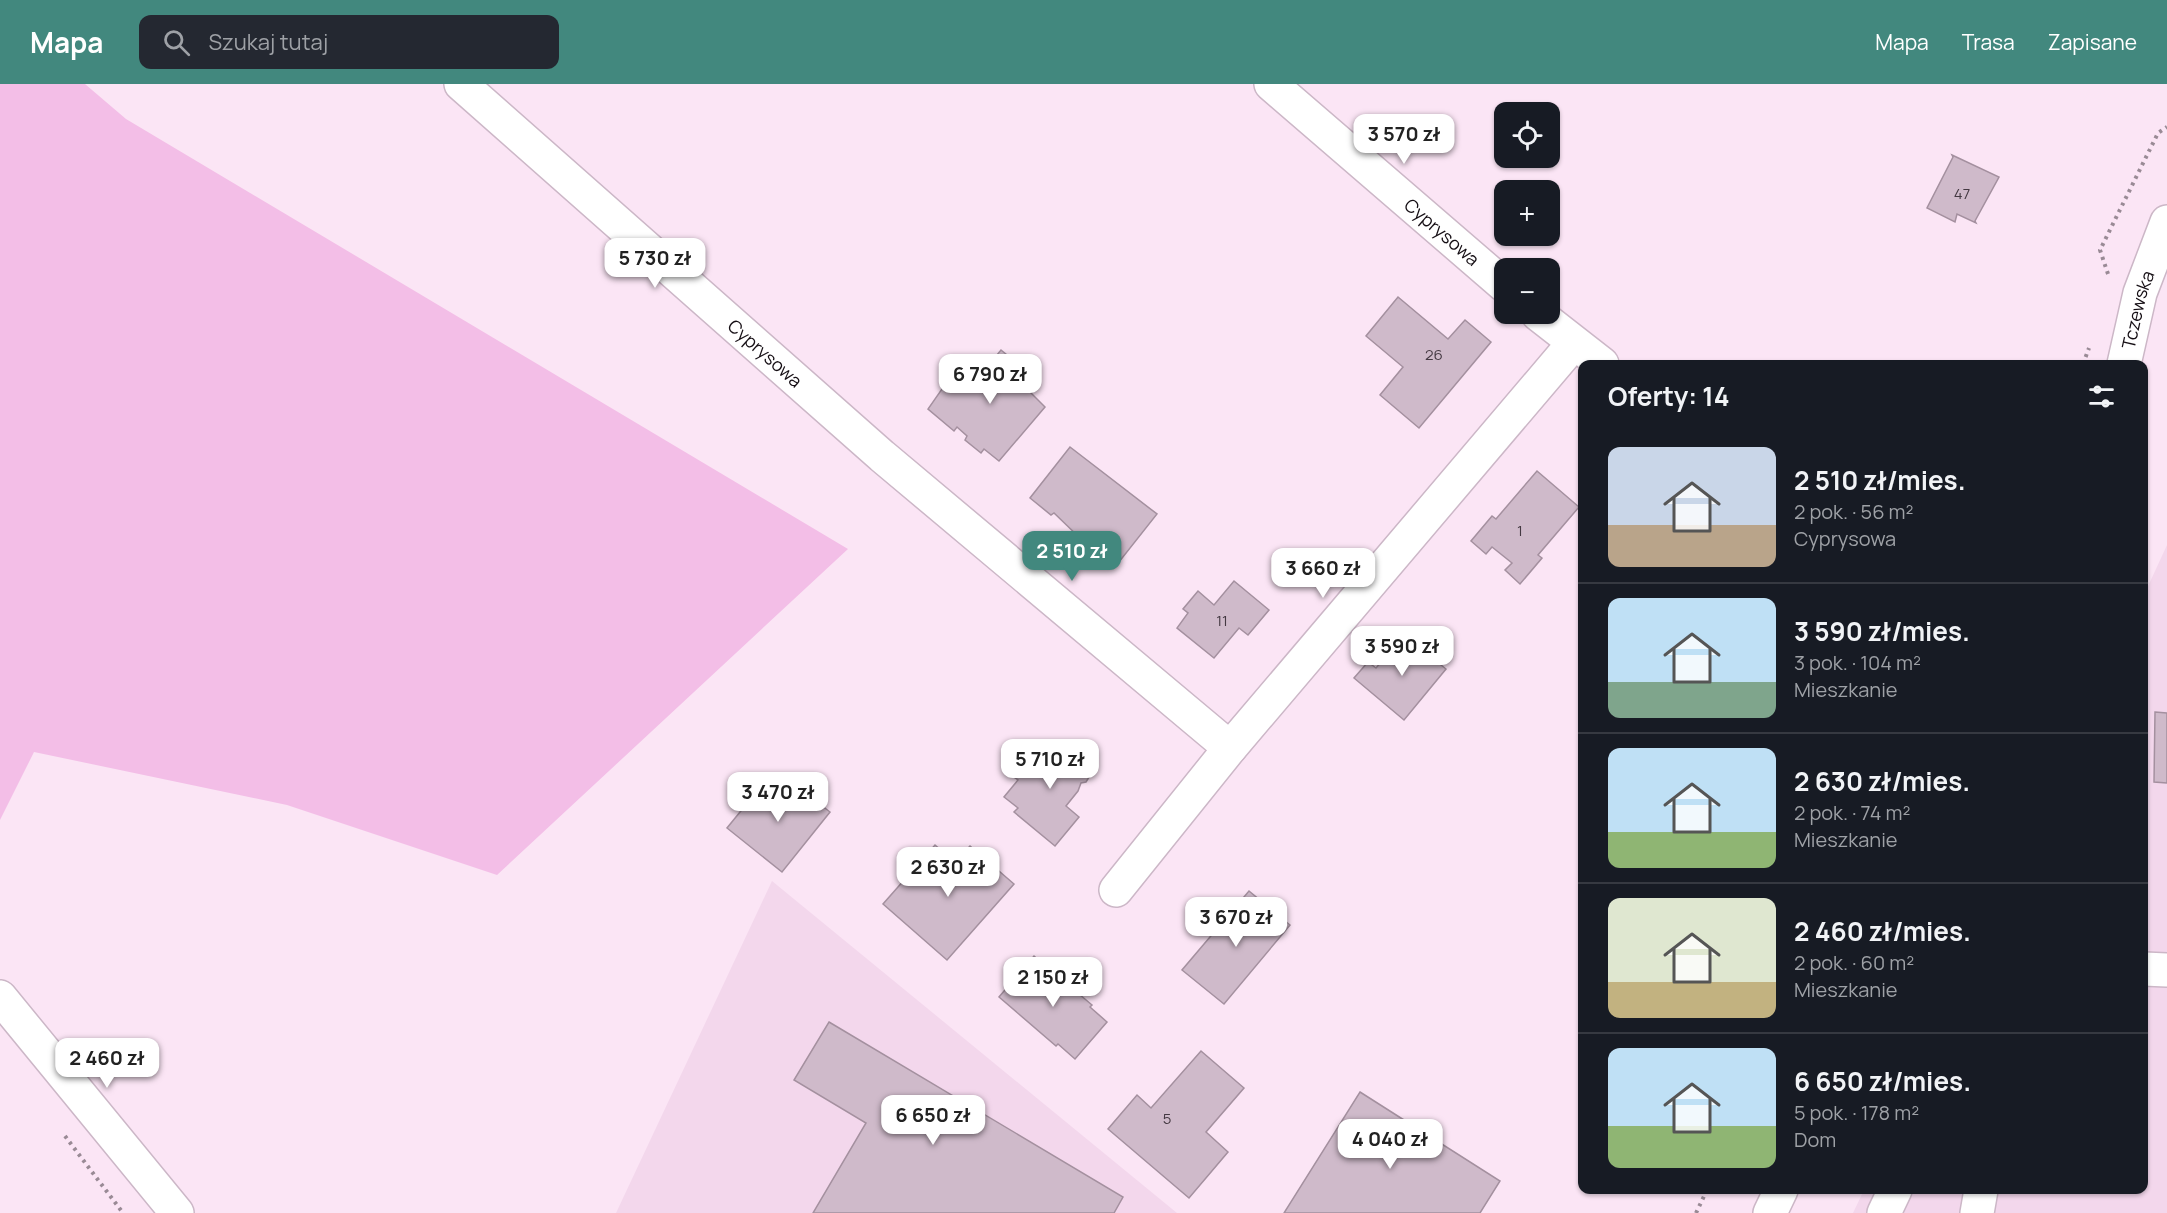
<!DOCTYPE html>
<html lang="pl">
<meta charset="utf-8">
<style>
body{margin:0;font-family:Manrope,sans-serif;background:#242831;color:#f1f3f6;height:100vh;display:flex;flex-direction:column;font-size:22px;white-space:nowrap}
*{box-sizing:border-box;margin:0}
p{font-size:20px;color:#9ea1a6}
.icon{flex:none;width:33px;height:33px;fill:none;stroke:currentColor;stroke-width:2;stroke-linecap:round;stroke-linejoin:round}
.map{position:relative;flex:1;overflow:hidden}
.side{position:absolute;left:1578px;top:276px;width:570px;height:834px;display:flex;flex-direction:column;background:#171b24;border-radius:12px;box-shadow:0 2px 4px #0004}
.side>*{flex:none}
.controls{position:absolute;left:1494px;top:18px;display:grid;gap:12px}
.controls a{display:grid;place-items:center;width:66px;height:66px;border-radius:12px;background:#171b24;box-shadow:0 2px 4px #0004;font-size:30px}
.price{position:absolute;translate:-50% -51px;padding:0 14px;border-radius:12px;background:#fff;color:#222;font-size:20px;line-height:39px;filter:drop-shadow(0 2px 3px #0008)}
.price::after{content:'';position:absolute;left:50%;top:36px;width:18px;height:14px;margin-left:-9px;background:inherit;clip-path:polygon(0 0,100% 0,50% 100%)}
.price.current{background:#42887e;color:#fff}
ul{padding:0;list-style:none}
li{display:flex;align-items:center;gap:18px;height:150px;padding:0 30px}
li+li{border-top:2px solid #363941}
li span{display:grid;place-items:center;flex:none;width:168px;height:120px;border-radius:12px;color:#555}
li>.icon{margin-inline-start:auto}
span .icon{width:72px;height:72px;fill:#fffc;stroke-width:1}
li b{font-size:26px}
h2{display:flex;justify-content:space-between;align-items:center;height:72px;padding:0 30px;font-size:26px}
header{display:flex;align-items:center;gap:36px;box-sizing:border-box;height:84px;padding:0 30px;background:#42887e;color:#fff}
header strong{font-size:28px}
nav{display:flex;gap:33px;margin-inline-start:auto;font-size:21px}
.search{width:420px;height:54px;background:#242831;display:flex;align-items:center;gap:15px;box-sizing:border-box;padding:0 21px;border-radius:12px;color:#9ea1a6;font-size:22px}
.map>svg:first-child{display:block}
.built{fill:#f3d7ec}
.green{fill:#f3bee7}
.building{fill:#cfbaca;stroke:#a4909f;stroke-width:1.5}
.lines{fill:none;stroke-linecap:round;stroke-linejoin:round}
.minor-casing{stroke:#ccb7c7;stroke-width:36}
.path{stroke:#998a95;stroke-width:4;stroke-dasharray:3 4.5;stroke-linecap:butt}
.minor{stroke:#fff;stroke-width:33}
.labels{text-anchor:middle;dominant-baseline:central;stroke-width:6;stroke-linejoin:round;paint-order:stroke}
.number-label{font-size:15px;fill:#443942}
.street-label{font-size:18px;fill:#150e14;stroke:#fdf8fb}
</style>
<header>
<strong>Mapa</strong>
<div class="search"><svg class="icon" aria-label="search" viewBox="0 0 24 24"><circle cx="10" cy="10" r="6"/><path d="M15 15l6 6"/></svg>Szukaj tutaj</div>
<nav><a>Mapa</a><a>Trasa</a><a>Zapisane</a></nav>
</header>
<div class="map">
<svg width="2167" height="1129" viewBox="0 0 2167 1129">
<rect width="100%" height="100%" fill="#fbe5f5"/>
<g class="built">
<path d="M2167 461V1129H1853L1864 1106H2144V511Z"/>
<path d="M772 797 1177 1129H616Z"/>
</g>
<path class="green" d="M0 0H85L126 35 848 465 497 791 287 721 34 668 0 736Z"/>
<g class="building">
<path d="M1952 71 1999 93 1975 137 1976 139 1957 130 1955 138 1927 124 1953 73Z"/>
<path d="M1398 213 1448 255 1465 236 1491 258 1419 344 1380 311 1403 283 1366 252Z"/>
<path d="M1001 266 1040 298 1031 309 1045 323 999 377 984 365 981 369 965 356 967 352 957 343 954 347 928 325 951 292 955 293 964 281 978 294Z"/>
<path d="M1070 363 1157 430 1119 478 1088 453 1084 458 1054 429 1051 431 1030 414Z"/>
<path d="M1537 387 1579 423 1538 471 1542 474 1520 500 1505 486 1512 479 1492 463 1486 470 1471 457 1492 432 1496 435Z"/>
<path d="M1234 497 1269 526 1248 551 1239 544 1214 574 1177 544 1188 529 1183 525 1198 507 1214 521Z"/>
<path d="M1404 551 1446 585 1404 636 1354 594 1368 578 1376 584Z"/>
<path d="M2155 628 2167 629V699L2154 698Z"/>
<path d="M1064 656 1082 666 1083 671 1096 682 1086 698 1081 699 1078 707 1066 722 1079 733 1055 762 1014 728 1018 724 1004 713 1018 696 1014 693 1037 665 1048 674Z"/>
<path d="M765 697 780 710 788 701 799 710 802 706 830 728 782 788 727 744 749 717 747 710 754 703H761Z"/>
<path d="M935 761 955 778 970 762 1014 800 947 876 883 820Z"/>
<path d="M1249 807 1290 841 1224 920 1182 886Z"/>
<path d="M1034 872 1092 921 1090 923 1107 938 1075 975 1058 960 1056 962 999 913Z"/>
<path d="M829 938 1123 1113 1114 1129H813L866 1039 794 996Z"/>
<path d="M1201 967 1244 1004 1206 1048 1228 1068 1189 1114 1108 1045 1137 1011 1151 1024Z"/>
<path d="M1360 1008 1500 1097 1480 1129H1284Z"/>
</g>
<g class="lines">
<defs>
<g id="minor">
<path id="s1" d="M461 0 882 372 1230 664"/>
<path id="s2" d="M1271 0 1504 201"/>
<path d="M1538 230 1602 280"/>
<path id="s3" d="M2124 280 2140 209 2167 138"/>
<path d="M1116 806 1230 664 1573 260"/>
<path d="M2144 885 2167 886"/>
<path d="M0 913 177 1129"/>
<path d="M1770 1129 1781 1106"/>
<path d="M1884 1129 1895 1106"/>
<path d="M1977 1129 1981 1106"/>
</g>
</defs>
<use href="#minor" class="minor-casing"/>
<g class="path">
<path d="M2108 190 2100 166 2158 49 2167 43"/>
<path d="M2083 280 2089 264"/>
<path d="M65 1052 123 1129"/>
<path d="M1696 1129 1707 1106"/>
</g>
<use href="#minor" class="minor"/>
</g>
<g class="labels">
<g class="number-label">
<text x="1962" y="109">47</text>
<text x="1434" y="270">26</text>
<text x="1520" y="446">1</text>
<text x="1222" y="536">11</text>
<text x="1167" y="1034">5</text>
</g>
<g class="street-label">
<text stroke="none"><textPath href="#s2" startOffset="226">Cyprysowa</textPath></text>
<text stroke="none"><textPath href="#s3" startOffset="56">Tczewska</textPath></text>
<text stroke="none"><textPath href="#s1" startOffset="406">Cyprysowa</textPath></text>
</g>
</g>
</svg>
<div class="controls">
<a><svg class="icon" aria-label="locate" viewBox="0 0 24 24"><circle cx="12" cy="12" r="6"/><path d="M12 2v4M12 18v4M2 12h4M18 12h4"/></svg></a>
<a>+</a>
<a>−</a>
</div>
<b class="price" style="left:1404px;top:81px">3 570 zł</b>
<b class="price" style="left:655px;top:205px">5 730 zł</b>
<b class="price" style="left:990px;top:321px">6 790 zł</b>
<b class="price current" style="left:1072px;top:498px">2 510 zł</b>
<b class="price" style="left:1323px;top:515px">3 660 zł</b>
<b class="price" style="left:1402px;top:593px">3 590 zł</b>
<b class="price" style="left:1050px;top:706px">5 710 zł</b>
<b class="price" style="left:778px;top:739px">3 470 zł</b>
<b class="price" style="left:948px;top:814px">2 630 zł</b>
<b class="price" style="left:1236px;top:864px">3 670 zł</b>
<b class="price" style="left:1053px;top:924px">2 150 zł</b>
<b class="price" style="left:107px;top:1005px">2 460 zł</b>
<b class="price" style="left:933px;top:1062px">6 650 zł</b>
<b class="price" style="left:1390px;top:1086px">4 040 zł</b>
<section class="side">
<h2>Oferty: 14<svg class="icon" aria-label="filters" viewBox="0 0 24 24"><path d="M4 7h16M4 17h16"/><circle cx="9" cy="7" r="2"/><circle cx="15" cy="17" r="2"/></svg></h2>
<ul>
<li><span style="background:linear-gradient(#c9d6e8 65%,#b9a48a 0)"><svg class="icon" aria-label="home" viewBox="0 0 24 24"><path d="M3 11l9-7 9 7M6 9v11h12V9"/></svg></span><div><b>2 510 zł/mies.</b><p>2 pok. · 56 m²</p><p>Cyprysowa</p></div></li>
<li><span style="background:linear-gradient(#bfe0f5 70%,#7fa58c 0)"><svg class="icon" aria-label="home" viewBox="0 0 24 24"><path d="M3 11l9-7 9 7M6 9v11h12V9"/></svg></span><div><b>3 590 zł/mies.</b><p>3 pok. · 104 m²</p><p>Mieszkanie</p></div></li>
<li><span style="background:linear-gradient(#bfe0f5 70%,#8fb573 0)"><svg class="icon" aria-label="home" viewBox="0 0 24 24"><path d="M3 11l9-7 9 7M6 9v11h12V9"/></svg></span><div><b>2 630 zł/mies.</b><p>2 pok. · 74 m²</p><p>Mieszkanie</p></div></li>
<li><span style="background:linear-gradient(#dfe7d0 70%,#c2b280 0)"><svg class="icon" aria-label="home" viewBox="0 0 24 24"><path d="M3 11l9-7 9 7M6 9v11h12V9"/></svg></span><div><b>2 460 zł/mies.</b><p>2 pok. · 60 m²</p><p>Mieszkanie</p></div></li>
<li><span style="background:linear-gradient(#bfe0f5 65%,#8fb573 0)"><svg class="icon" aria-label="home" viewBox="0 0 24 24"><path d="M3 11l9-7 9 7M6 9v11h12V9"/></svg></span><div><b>6 650 zł/mies.</b><p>5 pok. · 178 m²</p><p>Dom</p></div></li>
</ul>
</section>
</div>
